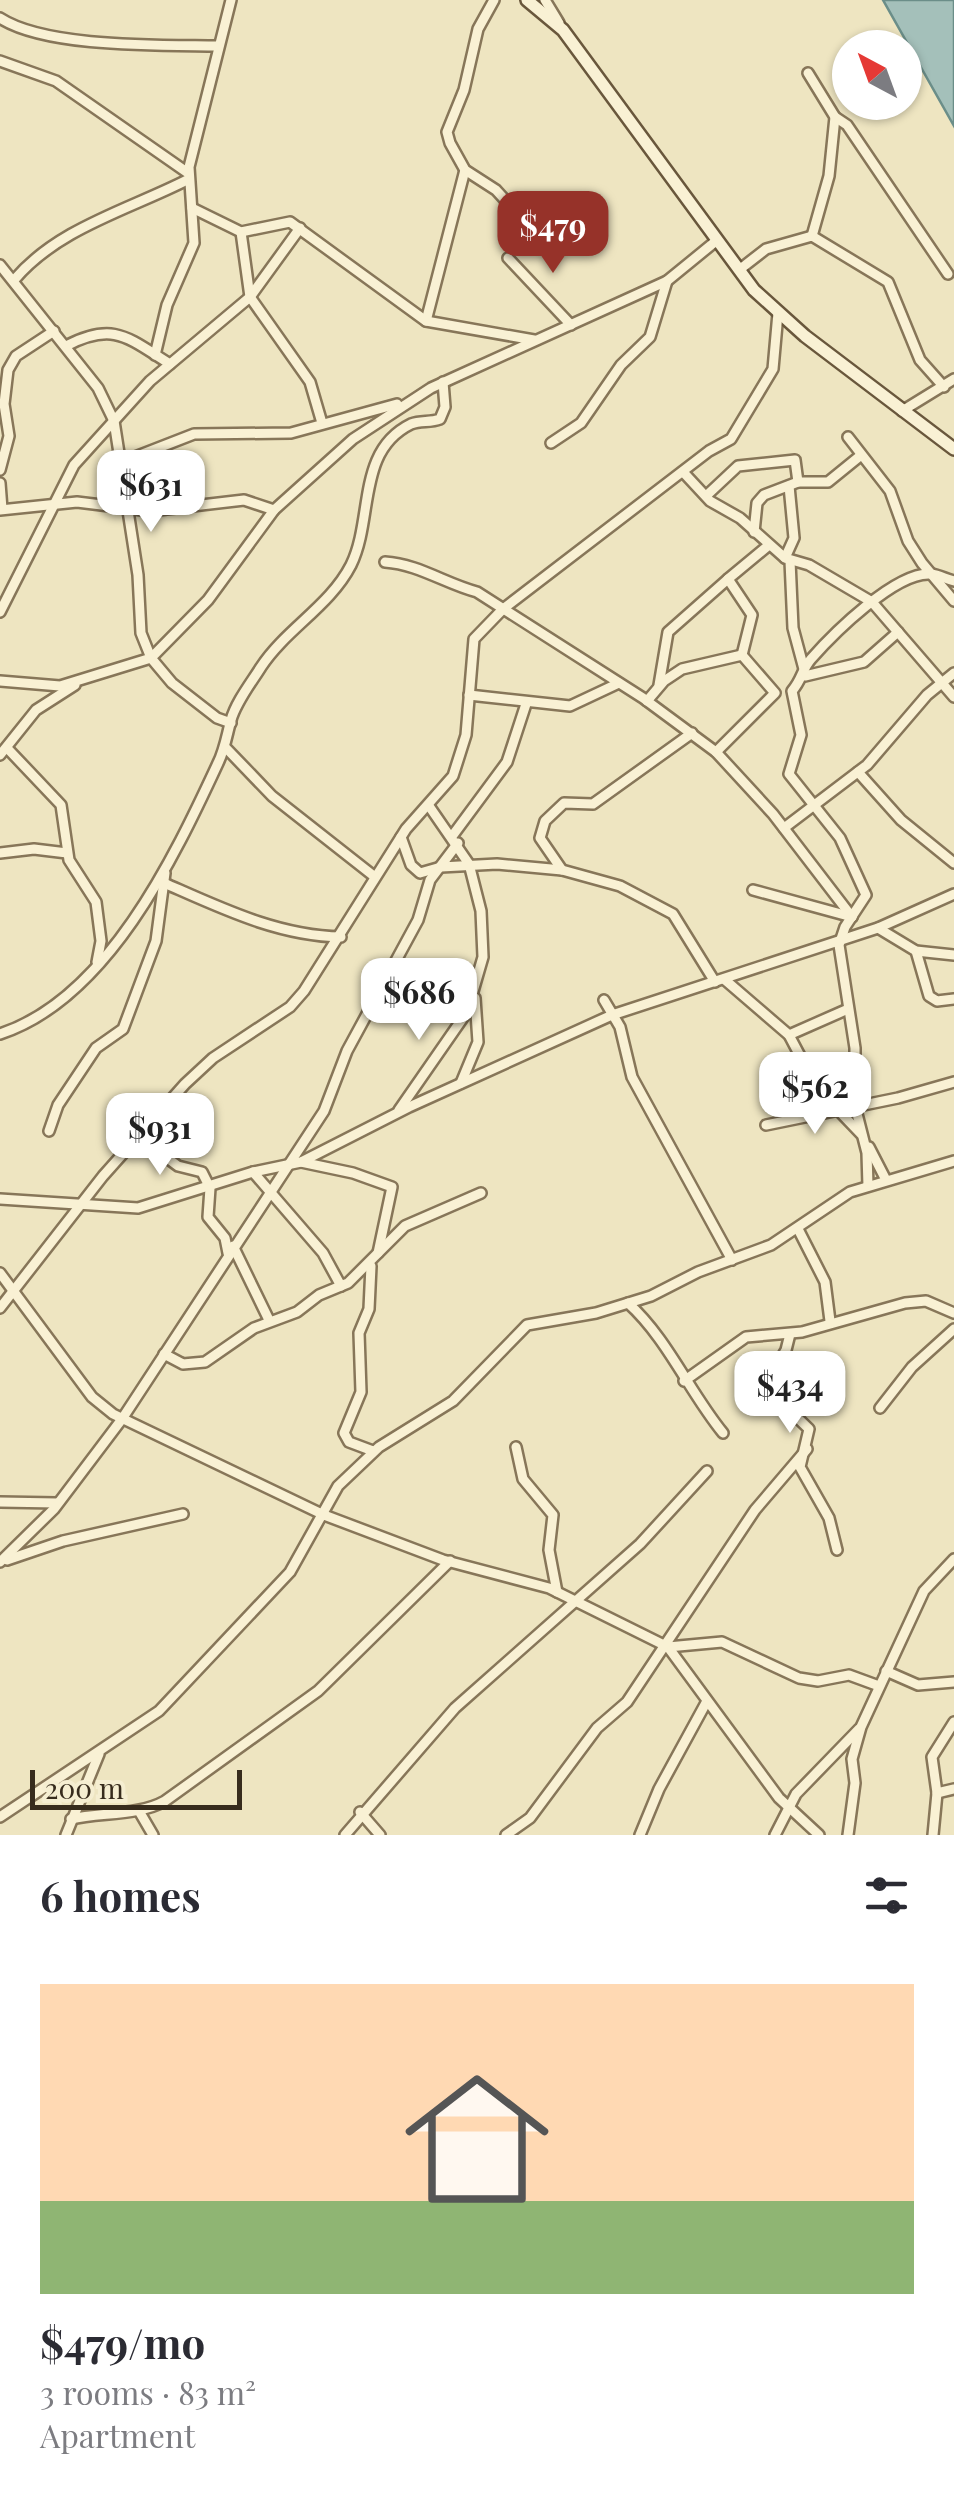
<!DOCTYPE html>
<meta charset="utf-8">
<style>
body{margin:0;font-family:"Playfair Display",serif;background:#f7f7f7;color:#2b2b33;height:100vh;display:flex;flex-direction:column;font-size:38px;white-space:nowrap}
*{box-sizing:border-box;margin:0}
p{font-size:32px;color:#7c7c81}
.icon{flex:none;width:55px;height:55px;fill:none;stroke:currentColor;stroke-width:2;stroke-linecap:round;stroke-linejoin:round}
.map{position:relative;height:1835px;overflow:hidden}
.side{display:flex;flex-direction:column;background:#fff;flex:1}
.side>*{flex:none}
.needle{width:65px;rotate:319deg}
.controls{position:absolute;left:832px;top:30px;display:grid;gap:20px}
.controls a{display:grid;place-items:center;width:90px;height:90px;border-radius:50%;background:#fff;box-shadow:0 2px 8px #0004;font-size:50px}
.scale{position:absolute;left:30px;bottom:25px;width:212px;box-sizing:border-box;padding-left:10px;border:5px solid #372c1d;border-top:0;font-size:28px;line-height:35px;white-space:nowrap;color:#372c1d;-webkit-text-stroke:8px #f5eed1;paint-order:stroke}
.price{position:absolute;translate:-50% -85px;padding:0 22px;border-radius:20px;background:#fff;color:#222;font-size:32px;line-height:65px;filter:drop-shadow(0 2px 5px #0008)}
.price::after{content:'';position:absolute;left:50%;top:60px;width:30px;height:22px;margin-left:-15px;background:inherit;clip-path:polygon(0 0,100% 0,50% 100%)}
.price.selected{background:#963229;color:#fff}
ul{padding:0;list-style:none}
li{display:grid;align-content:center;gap:20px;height:530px;padding:0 40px}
li span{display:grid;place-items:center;height:310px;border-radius:0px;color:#555}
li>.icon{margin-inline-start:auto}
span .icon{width:180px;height:180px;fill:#fffc;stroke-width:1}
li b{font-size:42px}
h2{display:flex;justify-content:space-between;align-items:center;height:120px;padding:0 40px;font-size:42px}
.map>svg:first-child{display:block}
.water{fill:#a4c0ba;stroke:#6b8e89;stroke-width:2.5}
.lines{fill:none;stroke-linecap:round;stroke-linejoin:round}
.street-casing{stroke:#877659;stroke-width:14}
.secondary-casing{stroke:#69573c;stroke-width:16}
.street{stroke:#f9f1d4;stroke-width:9}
.secondary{stroke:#f9f1d4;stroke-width:11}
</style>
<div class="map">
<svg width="954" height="1835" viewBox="0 0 954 1835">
<rect width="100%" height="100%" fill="#eee5c1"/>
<path class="water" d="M883 0H954V126Z"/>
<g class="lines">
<defs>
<g id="street">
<path d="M494 0 478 29 464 90 447 132 450 143 465 170 496 190 518 214 560 221"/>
<path d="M545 0 559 23"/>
<path d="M0 18C46 48 162 45 217 46"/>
<path d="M0 61 56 81 188 173"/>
<path d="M808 73 835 117 829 176 812 236"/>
<path d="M835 117 847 125 948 274"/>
<path d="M192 208 241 232 290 222 426 321 534 340"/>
<path d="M241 232 250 297 310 382 322 423"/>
<path d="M508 258 571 325"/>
<path d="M0 265 98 388 114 421 138 575 141 633 151 658 172 683 217 718 231 723"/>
<path d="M739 270 766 249 812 236 888 282 920 360 944 387"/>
<path d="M14 280C58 228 128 210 187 180"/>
<path d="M426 321 465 170"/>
<path d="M66 346C114 321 128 338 170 364"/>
<path d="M155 355 167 305 194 243 189 167 231 0"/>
<path d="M902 411 954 379"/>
<path d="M848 437 890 491 908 541 922 563 954 601"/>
<path d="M551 443 581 423 621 365 650 337 667 281"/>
<path d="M122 462 194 434 291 433 397 404"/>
<path d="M0 470 9 436 4 404 8 370 16 356 54 331"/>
<path d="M684 473 710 501 740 518 785 558 809 565 872 602 954 697"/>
<path d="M0 483 2 509"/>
<path d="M706 496 738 466 795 460 798 482"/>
<path d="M0 510 77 502 150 511 244 500 274 510"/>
<path d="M754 532 757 503 764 495 798 482H828L860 456"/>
<path d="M785 558 794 538 789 486"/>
<path d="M790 561 793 628 804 669"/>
<path d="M385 562C418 564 446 584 477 592L643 698 716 752 773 814 852 917"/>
<path d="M0 612 74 465 150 381 250 297 300 228"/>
<path d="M742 655 752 615 728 579 769 545"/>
<path d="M805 676 864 662 898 632"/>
<path d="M0 681 60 686 151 658 208 600 274 510 353 439 431 388 667 281 716 241"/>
<path d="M659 685 668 632 728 579"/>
<path d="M469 695 570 706 619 683"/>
<path d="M647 701 664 681 682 669 742 655"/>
<path d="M225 747 272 796 375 877"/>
<path d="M7 748 61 805 69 860 96 902 101 941 97 962"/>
<path d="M716 752 775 693 742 655"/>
<path d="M0 755 36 710 75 685"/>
<path d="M858 772 901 820 954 863"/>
<path d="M784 828 867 765 927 695 954 673"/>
<path d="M453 835 507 762 526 704"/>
<path d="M401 837 411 865 420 873 441 867 497 864 562 870 620 886 673 914 715 982"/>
<path d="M0 853 34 849 67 853"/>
<path d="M562 870 540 838 545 821 564 803 593 804 692 733"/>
<path d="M164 883C221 908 278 936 341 937"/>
<path d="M753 890 852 917"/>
<path d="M878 928 916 951 954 955"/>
<path d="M916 951 929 996 937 1001 954 999"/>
<path d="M724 979 789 1035 817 1088 861 1134"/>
<path d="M604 1000 620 1027 632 1077 732 1260"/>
<path d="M0 1034C107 999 174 858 218 763 225 749 227 734 231 720 236 702 251 683 261 667 286 629 330 606 351 565 374 518 356 451 411 424 421 420 430 423 440 419L445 407 443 382"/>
<path d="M789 1035 848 1009"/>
<path d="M461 1083 478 1042 475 998"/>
<path d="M399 1110 467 1012 483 957 481 911 469 864 429 806"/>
<path d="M766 1125 898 1098 954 1082"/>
<path d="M49 1131 58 1105 96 1048 123 1029 156 941 165 873"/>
<path d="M140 1138 178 1166 202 1172 210 1188 208 1217 225 1238 228 1253"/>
<path d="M869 1147 886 1180"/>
<path d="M301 1162 353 1173 392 1187 378 1253"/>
<path d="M253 1172 323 1253 341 1286"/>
<path d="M868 1186 867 1153 855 1106V1048L839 945 845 927 866 895 840 838 789 774 801 735 792 691C802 680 802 669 811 659 833 634 896 571 931 574 939 575 946 579 954 581"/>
<path d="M0 1199 138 1208 253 1172 301 1162 409 1107 612 1015 878 928 954 894"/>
<path d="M798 1229 825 1282 830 1321"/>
<path d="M233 1246 269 1320"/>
<path d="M371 1266 369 1309 359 1333 361 1392 344 1433 349 1442 373 1451"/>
<path d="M0 1273 92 1397 113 1414 324 1515 443 1560 549 1588 668 1647 779 1798 819 1835"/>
<path d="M628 1303C667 1338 690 1393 723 1433"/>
<path d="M0 1308 103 1176 185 1084 213 1058 290 1007 304 991 406 829 453 776 466 735 474 639 503 609 709 451 731 439 773 369 778 313"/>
<path d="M790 1334 786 1350 767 1382 780 1401 809 1429 800 1467 829 1518 837 1550"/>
<path d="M164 1354 183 1364 205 1362 254 1328 297 1312 319 1295 348 1283 405 1226 481 1193"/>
<path d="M684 1381 746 1337 802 1332 905 1303 926 1301 954 1313"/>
<path d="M880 1408 912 1367 954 1329"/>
<path d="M516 1447 523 1479 553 1515 549 1550 557 1592"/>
<path d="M0 1502 57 1503"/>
<path d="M7 1560 63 1541 183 1514"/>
<path d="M0 1562 54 1509 122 1419 324 1111 347 1051 418 920 430 880 458 843"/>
<path d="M668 1647 722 1642 799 1678 818 1681 849 1675 879 1686"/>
<path d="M886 1671 918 1685 954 1682"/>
<path d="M937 1793 954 1789"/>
<path d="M139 1811 153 1835"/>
<path d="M360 1812 380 1835"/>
<path d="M0 1817 159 1711 290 1572 338 1486 379 1447 453 1401 527 1325 596 1313 651 1296 698 1272 771 1245 850 1192 954 1161"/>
<path d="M71 1819C101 1812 138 1816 165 1801L318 1691 450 1561"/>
<path d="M66 1835 99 1754"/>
<path d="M345 1835 455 1708 640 1544 707 1471"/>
<path d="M506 1835 530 1818 597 1728 627 1702 755 1510 807 1449"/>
<path d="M640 1835 659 1789 707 1701"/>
<path d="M775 1835 796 1794 859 1729"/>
<path d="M848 1835 855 1783 852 1759 861 1727 924 1591 954 1559"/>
<path d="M933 1835 937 1793 932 1757 954 1722"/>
</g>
<path id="secondary" d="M527 0 563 30 754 290 805 336 954 449"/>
</defs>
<use href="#street" class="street-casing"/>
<use href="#secondary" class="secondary-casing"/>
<use href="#street" class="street"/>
<use href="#secondary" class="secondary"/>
</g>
</svg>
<div class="controls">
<a><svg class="needle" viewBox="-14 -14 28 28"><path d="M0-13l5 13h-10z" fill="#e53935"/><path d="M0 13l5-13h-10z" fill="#7c7c81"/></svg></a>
</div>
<div class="scale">200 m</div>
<b class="price selected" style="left:553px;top:276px">$479</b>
<b class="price" style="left:151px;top:535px">$631</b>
<b class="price" style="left:419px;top:1043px">$686</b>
<b class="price" style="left:815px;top:1137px">$562</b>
<b class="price" style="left:160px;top:1178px">$931</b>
<b class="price" style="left:790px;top:1436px">$434</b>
</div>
<section class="side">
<h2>6 homes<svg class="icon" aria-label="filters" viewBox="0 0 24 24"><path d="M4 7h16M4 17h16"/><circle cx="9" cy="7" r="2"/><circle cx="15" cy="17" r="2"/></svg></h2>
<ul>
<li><span style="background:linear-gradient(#ffd9b3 70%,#8fb573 0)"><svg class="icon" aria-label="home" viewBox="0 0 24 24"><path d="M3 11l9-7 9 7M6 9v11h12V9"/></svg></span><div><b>$479/mo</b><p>3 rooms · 83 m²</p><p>Apartment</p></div></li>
</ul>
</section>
